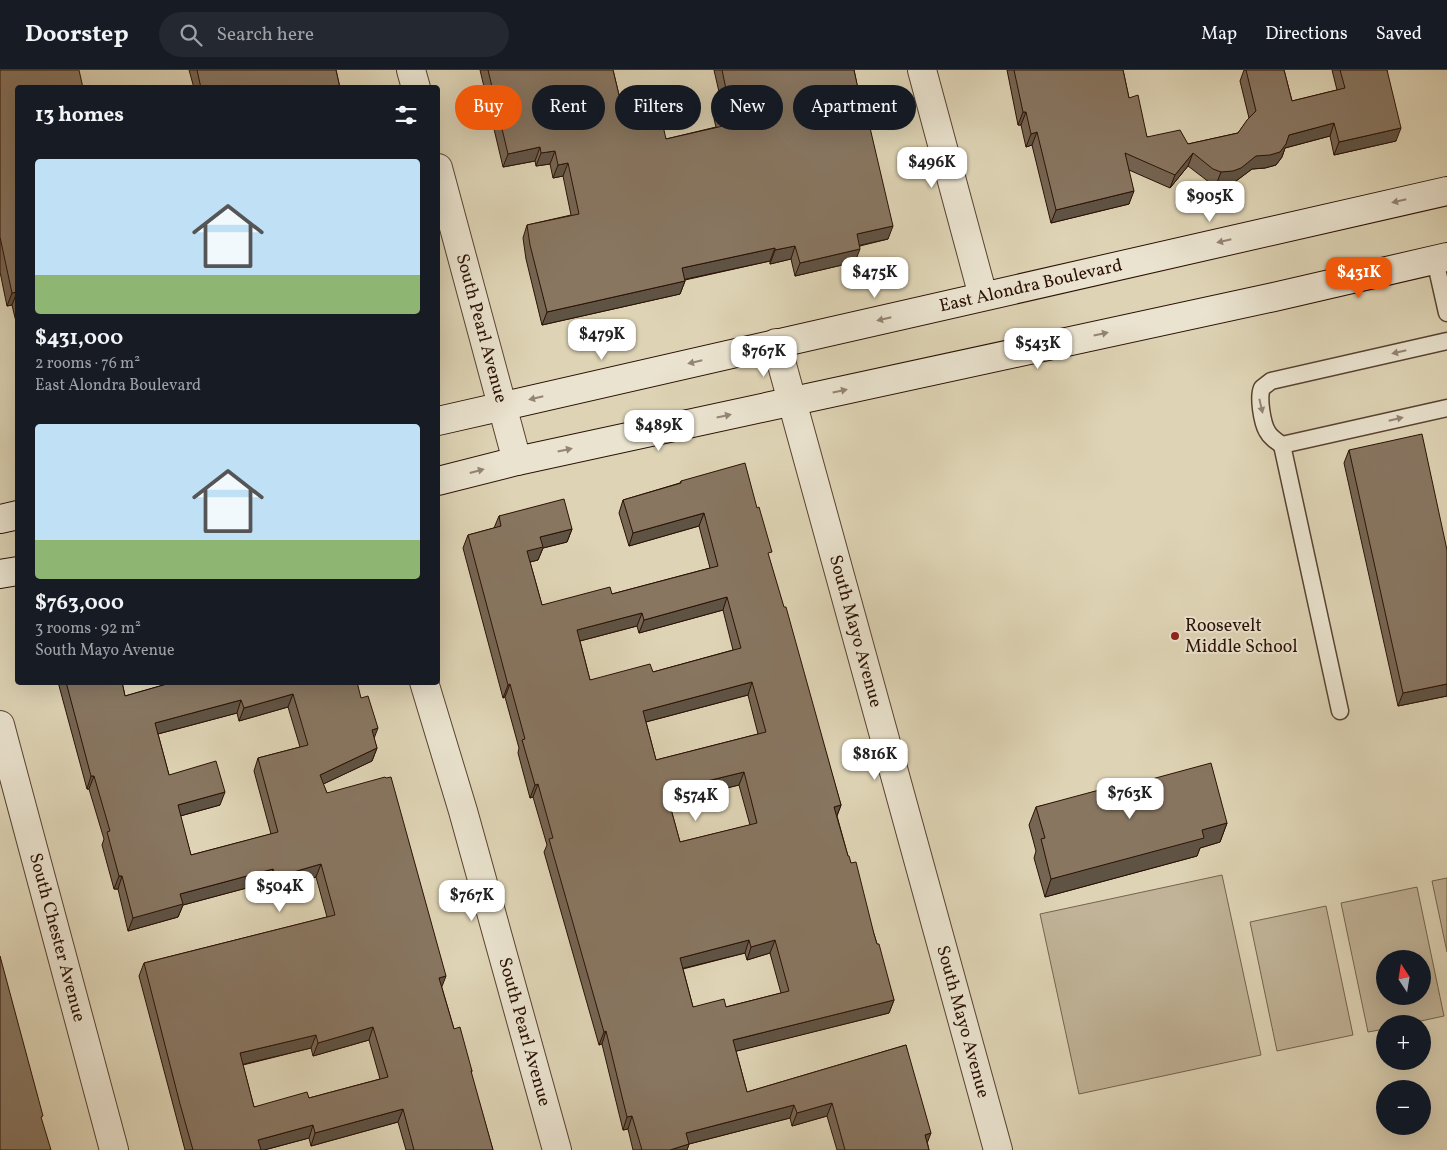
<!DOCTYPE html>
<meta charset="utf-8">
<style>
body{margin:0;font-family:Vollkorn,serif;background:#242831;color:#f1f3f6;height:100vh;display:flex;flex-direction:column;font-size:19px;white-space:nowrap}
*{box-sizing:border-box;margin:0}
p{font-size:16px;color:#9ea1a6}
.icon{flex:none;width:28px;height:28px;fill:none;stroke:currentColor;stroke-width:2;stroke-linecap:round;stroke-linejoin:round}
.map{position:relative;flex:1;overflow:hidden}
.side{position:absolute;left:15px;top:15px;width:425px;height:600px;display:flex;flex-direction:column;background:#171b24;border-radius:5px;box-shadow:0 5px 20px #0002}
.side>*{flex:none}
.guide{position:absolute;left:455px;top:15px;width:475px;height:45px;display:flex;gap:10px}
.needle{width:32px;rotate:348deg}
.buttons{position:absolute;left:1376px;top:880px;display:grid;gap:10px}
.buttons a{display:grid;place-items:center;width:55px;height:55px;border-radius:50%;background:#171b24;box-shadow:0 5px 20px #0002;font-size:25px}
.price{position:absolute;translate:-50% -42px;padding:0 11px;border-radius:10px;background:#fff;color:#222;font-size:16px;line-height:32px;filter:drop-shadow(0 1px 2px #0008)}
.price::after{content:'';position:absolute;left:50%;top:30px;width:15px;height:11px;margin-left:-8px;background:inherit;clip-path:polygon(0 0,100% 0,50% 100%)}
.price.on{background:#ea580c;color:#fff}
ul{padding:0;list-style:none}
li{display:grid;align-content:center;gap:10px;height:265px;padding:0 20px}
li span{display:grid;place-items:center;height:155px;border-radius:5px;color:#555}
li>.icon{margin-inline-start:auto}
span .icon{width:90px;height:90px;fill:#fffc;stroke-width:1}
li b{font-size:21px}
h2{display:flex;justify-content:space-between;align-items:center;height:60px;padding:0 20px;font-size:21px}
.tag{padding:0 18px;border-radius:22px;background:#171b24;box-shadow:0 5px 20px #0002;font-size:18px;line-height:45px}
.tag.on{background:#ea580c;color:#fff}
header{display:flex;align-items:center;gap:30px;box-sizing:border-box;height:70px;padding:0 25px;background:#171b24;border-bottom:1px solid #363941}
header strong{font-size:24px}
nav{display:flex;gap:28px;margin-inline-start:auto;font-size:18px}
.search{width:350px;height:45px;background:#242831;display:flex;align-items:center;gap:12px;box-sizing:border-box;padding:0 18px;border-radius:28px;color:#9ea1a6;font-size:19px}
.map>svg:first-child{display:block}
.green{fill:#c0b397;stroke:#76624e;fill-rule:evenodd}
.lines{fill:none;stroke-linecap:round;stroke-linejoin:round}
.lane-casing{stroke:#584231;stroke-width:19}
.street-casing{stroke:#584231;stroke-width:30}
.secondary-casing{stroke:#2b1105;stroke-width:30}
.lane{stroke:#eae3cf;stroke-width:16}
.street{stroke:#eae3cf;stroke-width:28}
.secondary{stroke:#eae3cf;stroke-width:28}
.wall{fill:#756553;stroke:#2b1105;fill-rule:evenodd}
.shaded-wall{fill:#5f5344;stroke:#2b1105}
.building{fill:#887661;stroke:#2b1105;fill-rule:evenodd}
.oneway{fill:#948474}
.poi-dot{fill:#8f2418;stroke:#eae3cf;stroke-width:2}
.labels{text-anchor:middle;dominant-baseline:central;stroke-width:4;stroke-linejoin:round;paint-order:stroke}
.street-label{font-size:18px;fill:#2b1105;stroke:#eae3cf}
.poi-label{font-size:18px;fill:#2b1105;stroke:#eae3cf;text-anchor:start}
</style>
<header>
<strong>Doorstep</strong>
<div class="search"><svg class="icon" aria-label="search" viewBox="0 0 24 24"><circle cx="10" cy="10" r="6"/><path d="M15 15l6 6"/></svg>Search here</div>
<nav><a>Map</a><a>Directions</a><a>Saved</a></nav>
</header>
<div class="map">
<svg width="1447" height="1080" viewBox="0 0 1447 1080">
<rect width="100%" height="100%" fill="#ded4b5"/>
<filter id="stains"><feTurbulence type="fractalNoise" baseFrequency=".004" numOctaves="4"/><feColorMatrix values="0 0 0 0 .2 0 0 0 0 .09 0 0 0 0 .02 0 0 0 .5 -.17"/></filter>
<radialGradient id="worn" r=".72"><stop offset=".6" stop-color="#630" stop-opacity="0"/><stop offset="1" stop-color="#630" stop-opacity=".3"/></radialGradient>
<g class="green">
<path d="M1222 805 1261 985 1079 1024 1040 844Z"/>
<path d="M1447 808V882L1432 811Z"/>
<path d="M1417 817 1444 946 1407 954H1385V959L1368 962 1341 833ZM1385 889H1422V926H1385Z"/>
<path d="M1326 836 1353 965 1277 981 1250 852Z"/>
</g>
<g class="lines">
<defs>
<g id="lane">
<path d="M1435 190 1447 243"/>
<path d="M1447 271 1271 311 1262 318C1258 327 1262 352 1267 361 1270 367 1276 371 1282 375L1447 338"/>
<path d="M1282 375 1340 641"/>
</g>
<g id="street">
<path d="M411 0 416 18"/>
<path d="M922 0 983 226"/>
<path id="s1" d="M438 98 517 391"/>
<path id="s2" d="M776 273 998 1080"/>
<path id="s3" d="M424 612 463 741 557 1080"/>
<path id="s4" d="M0 655 114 1080"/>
</g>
<g id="secondary">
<path id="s5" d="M438 351 1447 121"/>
<path d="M438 411 517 391 1274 227 1447 187"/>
<path d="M0 449 18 445"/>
<path d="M0 504 18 501"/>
</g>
</defs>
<use href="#lane" class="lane-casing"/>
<use href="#street" class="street-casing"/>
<use href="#secondary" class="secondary-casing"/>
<use href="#lane" class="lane"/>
<use href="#street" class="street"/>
<use href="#secondary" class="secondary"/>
</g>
<g class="wall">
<path d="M0 0 18 18V260L12 235 7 236 0 202Z"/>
<path d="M189 0H336L340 18H194Z"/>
<path d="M480 0H613L619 25 660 57 666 69 716 57 714 49 719 36 722 35 714 0H854L888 169 860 176 855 192 795 206 791 189 770 194V191L685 210V211L680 224 542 255 526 189 523 168 527 155 571 145 563 106 553 108 550 94 536 96 535 91 503 97Z"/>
<path d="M1007 0H1123L1129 28 1147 67 1188 74 1238 63 1249 48 1240 11 1244 0H1284L1292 31 1337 20 1332 0H1387L1396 71 1334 85 1330 66 1285 78 1282 87 1276 95 1265 98 1252 99 1236 111 1228 114 1216 115 1209 112 1188 96 1170 118 1129 100V134L1051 153 1032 75 1026 77 1021 55H1018Z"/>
<path d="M1349 380 1447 480V626L1398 636 1344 393Z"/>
<path d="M681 411 769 488 841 735 837 746 848 786 851 793 874 864 894 930 889 943 736 981 747 1022 906 975 929 1080H837L827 1046 792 1056 790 1048 689 1074 687 1080H633L628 1059 623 1060 602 974 599 975 544 782 547 775 533 727 530 728 518 683 519 678 505 627 503 628 463 478 468 465 494 458 499 446 572 459 567 472 543 478 538 490 530 492 542 535 612 524 710 498 699 456 629 476 619 443 623 430 680 413ZM723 540 733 580 653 602 590 610 580 571 637 556 639 563ZM748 625 758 664 656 690 646 652ZM739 715 750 755 680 772 669 732ZM745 883 747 890 770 883 781 923 726 937H693L683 899Z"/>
<path d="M58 612H122L125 626 174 612 361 628 377 678 372 691 323 714 327 723 442 918 454 959 472 1001 471 1004 493 1080H406L398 1052 311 1076 309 1068 264 1080H185L139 906 144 893 327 847 316 807 271 820 269 812 183 835 178 847 128 861 118 819H114L102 775 104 769 89 719H87ZM288 637 300 677 258 688 254 701 271 764 191 785 180 746 220 735 169 705 158 664 237 643 239 651ZM369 970 380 1009 309 1028 254 1037 243 995 311 978 313 986Z"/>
<path d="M1115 719 1227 753 1220 772 1200 778 1197 786 1045 827 1034 788 1036 781 1029 755 1036 737Z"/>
</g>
<g class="shaded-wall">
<path d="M1023 42H1026L1021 55H1018Z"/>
<path d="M1334 53 1330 66 1285 78 1282 87 1276 95 1265 98 1252 99 1236 111 1228 114 1216 115 1221 102 1256 86 1289 65Z"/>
<path d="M1401 58 1396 71 1334 85 1339 72Z"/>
<path d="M1037 62 1032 75 1026 77 1031 64Z"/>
<path d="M540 77 535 91 503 97 508 84Z"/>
<path d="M555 81 550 94 536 96 541 83Z"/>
<path d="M1193 83 1188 96 1170 118 1175 105Z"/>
<path d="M568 93 563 106 553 108 558 95Z"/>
<path d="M1134 121 1129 134 1051 153 1056 140Z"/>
<path d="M893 156 888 169 852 177 857 164Z"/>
<path d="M795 176 791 189 770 194 775 180Z"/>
<path d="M775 178 770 191 677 211 682 198Z"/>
<path d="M860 179 855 192 795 206 800 193Z"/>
<path d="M685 211 680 224 542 255 547 242Z"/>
<path d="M17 222 12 235 7 236 12 223Z"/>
<path d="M704 443 699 456 629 476 633 463Z"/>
<path d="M572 459 567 472 543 478 538 490 522 494 527 481 540 467Z"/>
<path d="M727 527 723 540 639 563 644 550Z"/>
<path d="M642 543 637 556 572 573 577 560Z"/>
<path d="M752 612 748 625 638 654 643 641Z"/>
<path d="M510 614 505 627 503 628 508 615Z"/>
<path d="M1447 614V626L1398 636 1403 623Z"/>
<path d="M293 624 288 637 239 651 244 638Z"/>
<path d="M241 630 237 643 150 666 155 653Z"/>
<path d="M378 658 373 671 372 660Z"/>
<path d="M377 678 372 691 315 718 320 705Z"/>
<path d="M744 702 739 715 662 734 666 721Z"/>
<path d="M91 706H94L89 719H87Z"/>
<path d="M538 714 533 727 530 728 535 715Z"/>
<path d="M225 722 220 735 173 748 178 735Z"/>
<path d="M841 735 836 748 834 737Z"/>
<path d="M1227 753 1220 772 1200 778 1197 786 1045 827 1051 809 1202 760Z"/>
<path d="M321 794 316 807 271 820 276 807Z"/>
<path d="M273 799 269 812 183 835 178 847 128 861 133 848 180 824Z"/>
<path d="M119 806H122L118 819H114Z"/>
<path d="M749 870 745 883 676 900 680 888Z"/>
<path d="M775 870 770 883 747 890 751 877Z"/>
<path d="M446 906 441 919 439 908Z"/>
<path d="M894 930 889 943 729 983 733 970Z"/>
<path d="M373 957 369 970 313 986 318 973Z"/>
<path d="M606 961 602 974 599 975 604 962Z"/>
<path d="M316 965 311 978 236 996 240 983Z"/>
<path d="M832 1033 827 1046 792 1056 797 1043Z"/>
<path d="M794 1035 790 1048 681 1076 686 1063Z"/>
<path d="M403 1039 398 1052 311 1076 315 1063Z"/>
<path d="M632 1046 628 1059 623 1060 627 1047Z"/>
<path d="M313 1055 309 1068 264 1080H255L258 1070Z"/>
<path d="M931 1063 926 1076 925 1065Z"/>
<path d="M689 1074 687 1080H670Z"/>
</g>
<g class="building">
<path d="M0 0H79L83 18H18V224L17 222 12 223 0 167Z"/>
<path d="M197 0H336L340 18H201Z"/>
<path d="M488 0H613L619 25 652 17 660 57 663 56 666 69 723 56 719 36 729 33 722 0H854L864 46 867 45 893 156 857 164 860 179 800 193 795 176 775 180V178L682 198 685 211 547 242 530 175 527 155 579 144 568 93 558 95 555 81 541 83 540 77 508 84Z"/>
<path d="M1014 0H1123L1129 28 1138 25 1147 67 1180 60 1188 74 1238 63 1247 50 1256 41 1246 0H1284L1292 31 1345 18 1340 0H1387L1401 58 1339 72 1334 53 1289 65 1286 74 1280 82 1270 85 1256 86 1241 98 1233 101 1221 102 1213 99 1193 83 1175 105 1125 83 1134 121 1056 140 1037 62 1031 64 1026 42H1023Z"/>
<path d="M139 16 140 18H131Z"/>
<path d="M1422 364 1447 480V614L1403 623 1349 380Z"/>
<path d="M745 393 757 438 759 437 772 482 768 483 784 537H786L841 735 834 737 848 786H849L851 793 856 792 874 864 877 874H879L894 930 733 970 747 1022 906 975 931 1063 925 1065 929 1080H845L832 1033 797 1043 794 1035 686 1063 689 1074 670 1080H642L632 1046 627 1047 606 961 604 962 549 769 553 768 538 714 535 715 522 670 525 669 510 614 508 615 468 465 501 456 499 446 564 429 572 459 540 467 543 477 527 481 542 535 610 517 612 524 718 496 704 443 633 463 623 430 681 413V411ZM727 527 741 578 653 602 650 594 590 610 577 560 642 543 644 550ZM752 612 766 662 656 690 643 641ZM744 702 757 753 680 772 666 721ZM749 870 751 877 775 870 789 921 726 937 724 929 693 937 680 888Z"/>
<path d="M66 612H122L125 626 174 612H357L361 628 368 626 378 658 372 660 377 678 320 705 327 723 385 707 386 708 391 707 446 906 439 908 454 959 460 957 472 1001H471L493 1080H414L403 1039 315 1063 313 1055 258 1070 261 1080H193L180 1034 144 893 335 845 321 794 276 807 273 799 180 824 183 834 133 848 122 806H119L107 762 110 761 94 706H91ZM293 624 308 675 258 688 278 762 191 785 178 735 225 722 216 691 169 705 155 653 241 630 244 638ZM373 957 388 1007 309 1028 307 1022 254 1037 240 983 316 965 318 973Z"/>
<path d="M1211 693 1227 753 1202 760 1204 768 1051 809 1041 769 1045 768 1036 737 1114 716 1115 719Z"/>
<path d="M0 886 43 1046 41 1047 51 1080H0Z"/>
</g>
<defs><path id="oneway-solid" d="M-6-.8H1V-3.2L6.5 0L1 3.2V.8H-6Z" transform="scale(1.25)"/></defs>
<g class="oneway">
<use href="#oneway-solid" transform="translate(1399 131) rotate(167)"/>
<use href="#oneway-solid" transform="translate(1224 171) rotate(167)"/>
<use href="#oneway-solid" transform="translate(884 249) rotate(167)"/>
<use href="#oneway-solid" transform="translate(1101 264) rotate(-12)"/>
<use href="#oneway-solid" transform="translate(1399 282) rotate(167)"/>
<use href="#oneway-solid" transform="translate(695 292) rotate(167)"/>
<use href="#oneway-solid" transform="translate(840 321) rotate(-12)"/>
<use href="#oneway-solid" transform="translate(536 328) rotate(167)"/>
<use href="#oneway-solid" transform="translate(1261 336) rotate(77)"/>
<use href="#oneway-solid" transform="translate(724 346) rotate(-12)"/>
<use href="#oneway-solid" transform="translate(1396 349) rotate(-13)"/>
<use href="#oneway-solid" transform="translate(565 380) rotate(-12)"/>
<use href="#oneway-solid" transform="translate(477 401) rotate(-15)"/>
</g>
<circle class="poi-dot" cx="1175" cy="566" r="5"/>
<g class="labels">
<g class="street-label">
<text stroke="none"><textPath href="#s5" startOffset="608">East Alondra Boulevard</textPath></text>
<text stroke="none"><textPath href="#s1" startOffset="166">South Pearl Avenue</textPath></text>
<text stroke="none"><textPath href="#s2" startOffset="299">South Mayo Avenue</textPath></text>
<text stroke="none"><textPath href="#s4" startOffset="220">South Chester Avenue</textPath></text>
<text stroke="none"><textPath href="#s2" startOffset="704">South Mayo Avenue</textPath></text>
<text stroke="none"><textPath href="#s3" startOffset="364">South Pearl Avenue</textPath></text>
</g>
<g class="poi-label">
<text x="1185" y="556">Roosevelt<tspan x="1185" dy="21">Middle School</tspan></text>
</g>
</g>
<rect width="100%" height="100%" filter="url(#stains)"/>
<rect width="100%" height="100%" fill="url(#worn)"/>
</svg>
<div class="buttons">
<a><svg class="needle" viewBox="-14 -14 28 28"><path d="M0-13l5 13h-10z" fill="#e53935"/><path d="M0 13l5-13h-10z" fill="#9ea1a6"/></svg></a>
<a>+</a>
<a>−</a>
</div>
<b class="price" style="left:932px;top:119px">$496K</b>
<b class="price" style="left:1210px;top:153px">$905K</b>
<b class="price" style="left:875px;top:229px">$475K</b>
<b class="price on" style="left:1359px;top:229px">$431K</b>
<b class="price" style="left:602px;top:291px">$479K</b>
<b class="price" style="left:1038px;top:300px">$543K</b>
<b class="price" style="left:764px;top:308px">$767K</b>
<b class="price" style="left:659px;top:382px">$489K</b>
<b class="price" style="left:875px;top:711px">$816K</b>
<b class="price" style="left:1130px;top:750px">$763K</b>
<b class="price" style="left:696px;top:752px">$574K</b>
<b class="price" style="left:280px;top:843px">$504K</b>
<b class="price" style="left:472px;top:852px">$767K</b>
<div class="guide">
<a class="tag on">Buy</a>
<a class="tag">Rent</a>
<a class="tag">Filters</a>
<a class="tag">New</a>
<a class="tag">Apartment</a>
</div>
<section class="side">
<h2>13 homes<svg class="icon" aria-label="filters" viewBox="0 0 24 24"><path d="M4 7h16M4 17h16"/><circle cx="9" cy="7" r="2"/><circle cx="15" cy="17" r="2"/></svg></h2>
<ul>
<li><span style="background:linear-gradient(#bfe0f5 75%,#8fb573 0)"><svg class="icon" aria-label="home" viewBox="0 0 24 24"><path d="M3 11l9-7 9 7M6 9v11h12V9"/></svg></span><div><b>$431,000</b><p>2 rooms · 76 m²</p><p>East Alondra Boulevard</p></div></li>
<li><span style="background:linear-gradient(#bfe0f5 75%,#8fb573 0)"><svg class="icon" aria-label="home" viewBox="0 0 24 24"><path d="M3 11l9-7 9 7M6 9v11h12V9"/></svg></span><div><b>$763,000</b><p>3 rooms · 92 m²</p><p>South Mayo Avenue</p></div></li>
</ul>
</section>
</div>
